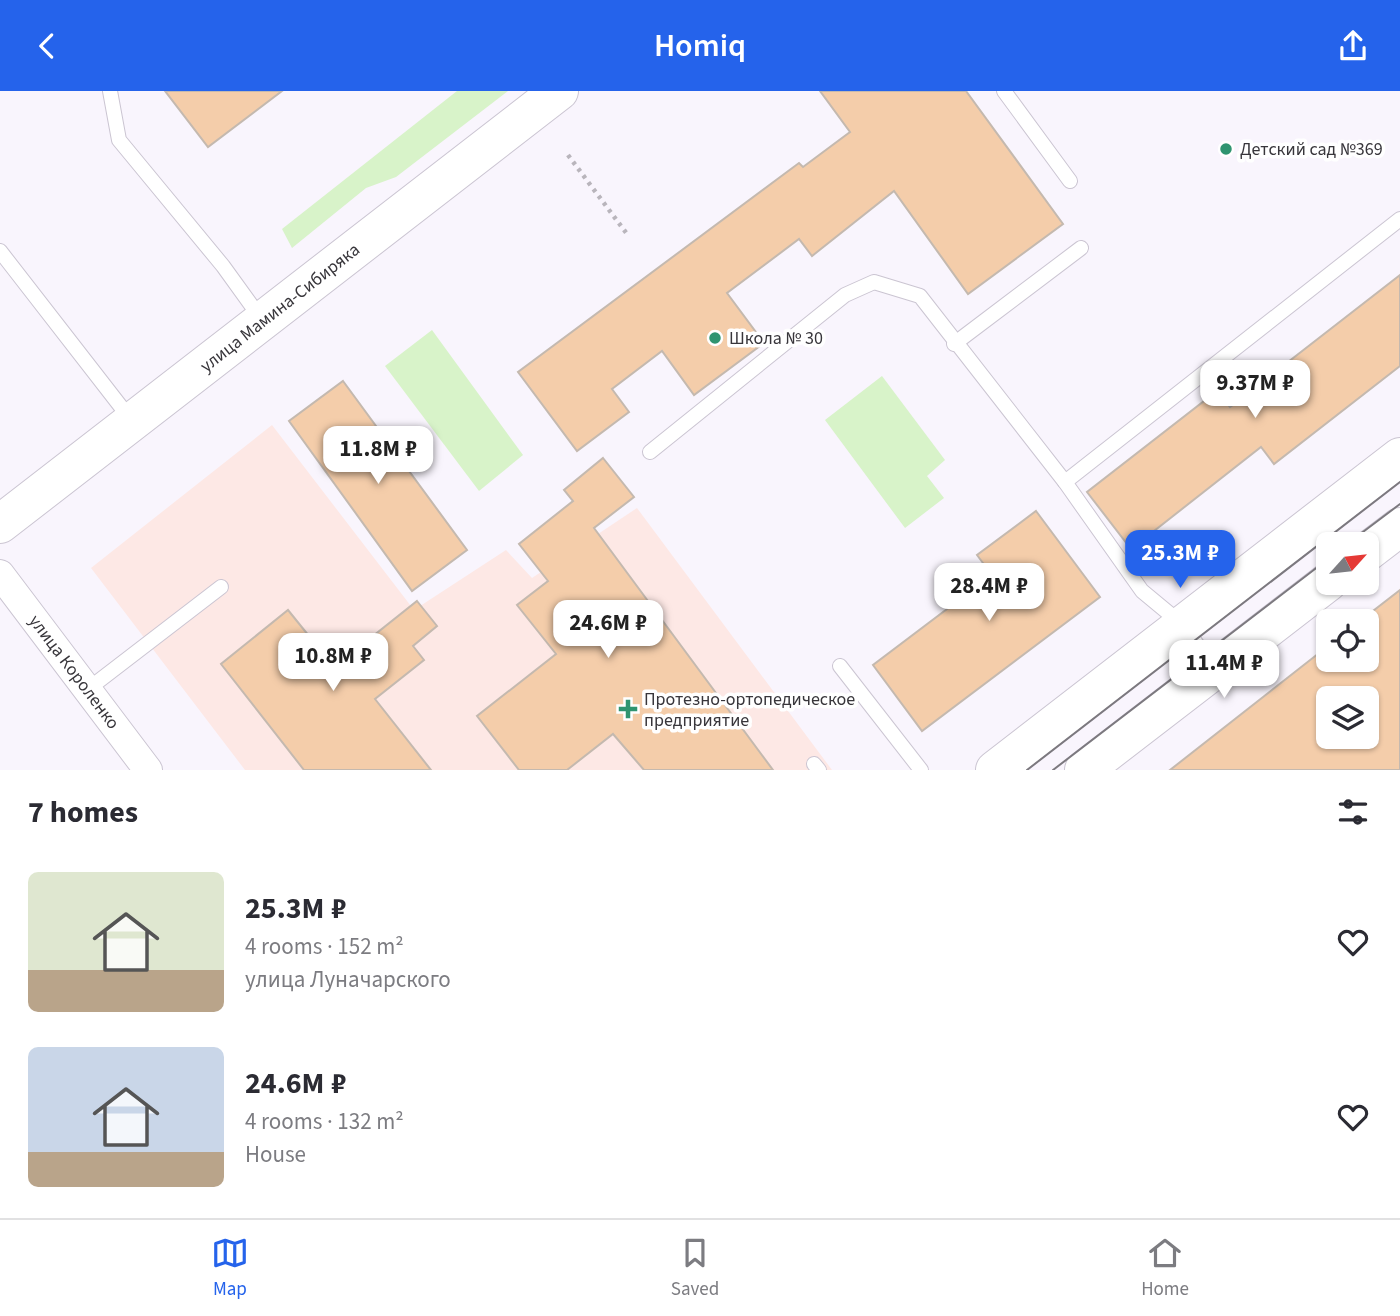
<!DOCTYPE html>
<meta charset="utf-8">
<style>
body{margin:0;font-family:"Source Sans 3",sans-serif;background:#f7f7f7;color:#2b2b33;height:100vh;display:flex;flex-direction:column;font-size:26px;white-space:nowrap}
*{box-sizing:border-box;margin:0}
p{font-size:23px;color:#7c7c81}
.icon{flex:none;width:38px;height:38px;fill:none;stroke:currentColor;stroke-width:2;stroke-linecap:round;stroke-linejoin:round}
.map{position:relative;height:679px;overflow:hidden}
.drawer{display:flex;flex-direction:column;background:#fff;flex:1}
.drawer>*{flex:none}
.needle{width:46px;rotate:63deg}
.tools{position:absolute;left:1316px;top:441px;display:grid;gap:14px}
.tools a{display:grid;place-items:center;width:63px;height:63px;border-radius:10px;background:#fff;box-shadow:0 2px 5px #0004;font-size:35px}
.price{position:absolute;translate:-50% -60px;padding:0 16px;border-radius:14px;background:#fff;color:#222;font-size:23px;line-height:46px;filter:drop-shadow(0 2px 4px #0008)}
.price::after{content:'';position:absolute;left:50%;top:42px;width:21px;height:16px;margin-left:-10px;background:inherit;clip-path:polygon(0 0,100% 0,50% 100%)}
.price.active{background:#2563eb;color:#fff}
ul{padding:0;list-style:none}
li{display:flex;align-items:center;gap:21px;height:175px;padding:0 28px}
li span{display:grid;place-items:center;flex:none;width:196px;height:140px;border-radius:10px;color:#555}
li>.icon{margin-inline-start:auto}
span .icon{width:84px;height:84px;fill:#fffc;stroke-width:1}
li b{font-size:30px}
h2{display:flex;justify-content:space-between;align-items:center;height:84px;padding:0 28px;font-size:30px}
header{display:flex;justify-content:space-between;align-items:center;height:91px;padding:0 28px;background:#2563eb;color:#fff;font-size:32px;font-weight:600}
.tab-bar{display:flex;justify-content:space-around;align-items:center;height:98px;border-top:2px solid #e1e1e2;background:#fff;font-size:19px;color:#7c7c81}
.tab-bar a{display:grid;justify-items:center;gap:4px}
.tab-bar .active{color:#2563eb}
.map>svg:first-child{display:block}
.industrial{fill:#fde8e5}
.green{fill:#d8f3c9}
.building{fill:#f4cdaa;stroke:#c4b9af;stroke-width:2;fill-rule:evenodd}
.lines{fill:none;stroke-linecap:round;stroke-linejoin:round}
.lane-casing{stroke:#cbc5d2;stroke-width:16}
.street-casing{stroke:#cbc5d2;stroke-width:30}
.secondary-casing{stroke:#cbc5d2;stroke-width:40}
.path{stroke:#b9b5bc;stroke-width:4.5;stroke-dasharray:3.5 5;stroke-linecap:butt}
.lane{stroke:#fff;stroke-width:14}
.street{stroke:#fff;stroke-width:28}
.secondary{stroke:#fff;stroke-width:38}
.tram{stroke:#7c797f;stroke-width:2}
.poi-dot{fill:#2f9470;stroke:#fff;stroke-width:2.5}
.labels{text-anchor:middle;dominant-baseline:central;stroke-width:7;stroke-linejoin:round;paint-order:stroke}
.poi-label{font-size:18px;fill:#38363b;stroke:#fff;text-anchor:start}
.street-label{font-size:18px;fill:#38363b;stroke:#fff}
</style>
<header><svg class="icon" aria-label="back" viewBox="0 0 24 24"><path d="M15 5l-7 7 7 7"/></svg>Homiq<svg class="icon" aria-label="share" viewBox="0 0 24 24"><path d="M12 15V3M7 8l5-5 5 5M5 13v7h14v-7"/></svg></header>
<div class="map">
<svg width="1400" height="679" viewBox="0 0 1400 679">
<rect width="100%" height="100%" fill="#f9f5fd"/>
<path class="industrial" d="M272 334 414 519 506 459 532 487 637 417 832 679H245L91 477Z"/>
<g class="green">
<path d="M457 0H508L396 86 366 97 292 157 282 138Z"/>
<path d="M432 239 523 364 479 400 385 275Z"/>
<path d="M882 285 945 369 927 385 944 407 905 437 825 329Z"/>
</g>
<g class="building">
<path d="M165 0H282L208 56Z"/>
<path d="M820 0H966L1063 133 968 203 894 100 812 165 799 148 727 202 764 252 694 304 662 260 612 298 629 321 577 360 518 281 799 72 803 76 850 41Z"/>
<path d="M1400 184V275L1274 373 1261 356 1131 458 1087 401 1217 300 1230 316Z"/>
<path d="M343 290 467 459 412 500 289 330Z"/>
<path d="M603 367 634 406 594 437 773 679H644L613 643 567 679H519L477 625 556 563 517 514 548 490 519 453 573 410 564 399Z"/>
<path d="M1036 420 1100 506 922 640 873 574 992 484 977 464Z"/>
<path d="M1400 499V679H1170L1328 555V569H1367V530H1360ZM1328 607H1367V646H1328Z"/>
<path d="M417 510 437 535 413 555 424 569 375 608 431 679H304L221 573 288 519 334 576Z"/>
</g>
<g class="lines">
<defs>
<g id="lane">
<path d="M110 0 119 49 223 175 262 229"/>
<path d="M1004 0 1070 90"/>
<path d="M0 160 132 330"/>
<path d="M954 253 1081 157"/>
<path d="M650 361 845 204 874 191 920 205 1065 391 1142 500 1183 534 1214 577"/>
<path d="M1065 391 1400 128"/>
<path d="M840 575 921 679"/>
<path d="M87 599 221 496"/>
<path d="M814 673 819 679"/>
</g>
<path id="street" d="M0 483 148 679"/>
<g id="secondary">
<path d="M0 433 559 0"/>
<path d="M1367 461 1400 436"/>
<path d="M995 679 1400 366"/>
<path d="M1084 679 1328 491"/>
</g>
</defs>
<use href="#lane" class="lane-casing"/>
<use href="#street" class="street-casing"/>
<use href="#secondary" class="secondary-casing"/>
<path class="path" d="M568 64 627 143"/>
<use href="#lane" class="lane"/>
<use href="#street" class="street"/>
<use href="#secondary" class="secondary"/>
<g class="tram">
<path d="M1347 453 1400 413"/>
<path d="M1027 679 1400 391"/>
<path d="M1053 679 1328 468"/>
</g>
</g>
<g class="poi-dot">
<circle cx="1226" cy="58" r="7"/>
<circle cx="715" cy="247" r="7"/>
<path d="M624.5 607.5h7v7h7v7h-7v7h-7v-7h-7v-7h7z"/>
</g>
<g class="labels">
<g class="poi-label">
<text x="1240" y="58">Детский сад №369</text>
<text x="729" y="247">Школа № 30</text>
<text x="644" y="608">Протезно-ортопедическое<tspan x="644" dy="21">предприятие</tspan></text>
</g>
<g class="street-label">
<text transform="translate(280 217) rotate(-38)">улица Мамина-Сибиряка</text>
<text transform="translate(74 581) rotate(53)">улица Короленко</text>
</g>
</g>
</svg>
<div class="tools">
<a><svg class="needle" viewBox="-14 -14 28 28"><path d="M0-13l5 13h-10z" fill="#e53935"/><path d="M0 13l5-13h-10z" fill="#7c7c81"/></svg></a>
<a><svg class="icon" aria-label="locate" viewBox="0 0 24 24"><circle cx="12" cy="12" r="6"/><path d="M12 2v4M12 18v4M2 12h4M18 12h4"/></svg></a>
<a><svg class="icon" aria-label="layers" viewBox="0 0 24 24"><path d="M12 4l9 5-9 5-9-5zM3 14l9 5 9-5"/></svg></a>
</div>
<b class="price" style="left:1255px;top:329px">9.37M ₽</b>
<b class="price" style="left:378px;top:395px">11.8M ₽</b>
<b class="price active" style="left:1180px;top:499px">25.3M ₽</b>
<b class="price" style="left:989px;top:532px">28.4M ₽</b>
<b class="price" style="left:608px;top:569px">24.6M ₽</b>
<b class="price" style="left:333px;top:602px">10.8M ₽</b>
<b class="price" style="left:1224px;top:609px">11.4M ₽</b>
</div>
<section class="drawer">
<h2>7 homes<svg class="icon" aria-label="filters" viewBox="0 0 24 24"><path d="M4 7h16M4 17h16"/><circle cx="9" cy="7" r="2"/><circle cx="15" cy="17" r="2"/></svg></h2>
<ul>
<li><span style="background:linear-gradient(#dfe7d0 70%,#b9a48a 0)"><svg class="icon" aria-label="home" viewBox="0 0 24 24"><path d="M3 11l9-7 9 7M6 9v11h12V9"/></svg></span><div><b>25.3M ₽</b><p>4 rooms · 152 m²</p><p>улица Луначарского</p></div><svg class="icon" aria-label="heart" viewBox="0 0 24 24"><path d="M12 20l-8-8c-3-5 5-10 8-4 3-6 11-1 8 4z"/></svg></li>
<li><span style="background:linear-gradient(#c9d6e8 75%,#b9a48a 0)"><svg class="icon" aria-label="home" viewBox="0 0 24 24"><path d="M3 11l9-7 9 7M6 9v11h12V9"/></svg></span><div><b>24.6M ₽</b><p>4 rooms · 132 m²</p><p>House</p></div><svg class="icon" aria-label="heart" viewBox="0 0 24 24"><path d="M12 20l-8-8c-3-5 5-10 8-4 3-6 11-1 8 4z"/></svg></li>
</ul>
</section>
<nav class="tab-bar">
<a class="active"><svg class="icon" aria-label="map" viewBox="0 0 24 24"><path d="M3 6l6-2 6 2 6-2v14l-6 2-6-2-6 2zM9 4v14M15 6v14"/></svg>Map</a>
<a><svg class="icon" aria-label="saved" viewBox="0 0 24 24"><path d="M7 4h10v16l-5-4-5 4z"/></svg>Saved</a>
<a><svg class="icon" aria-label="home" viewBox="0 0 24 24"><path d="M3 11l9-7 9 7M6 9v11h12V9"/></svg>Home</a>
</nav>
